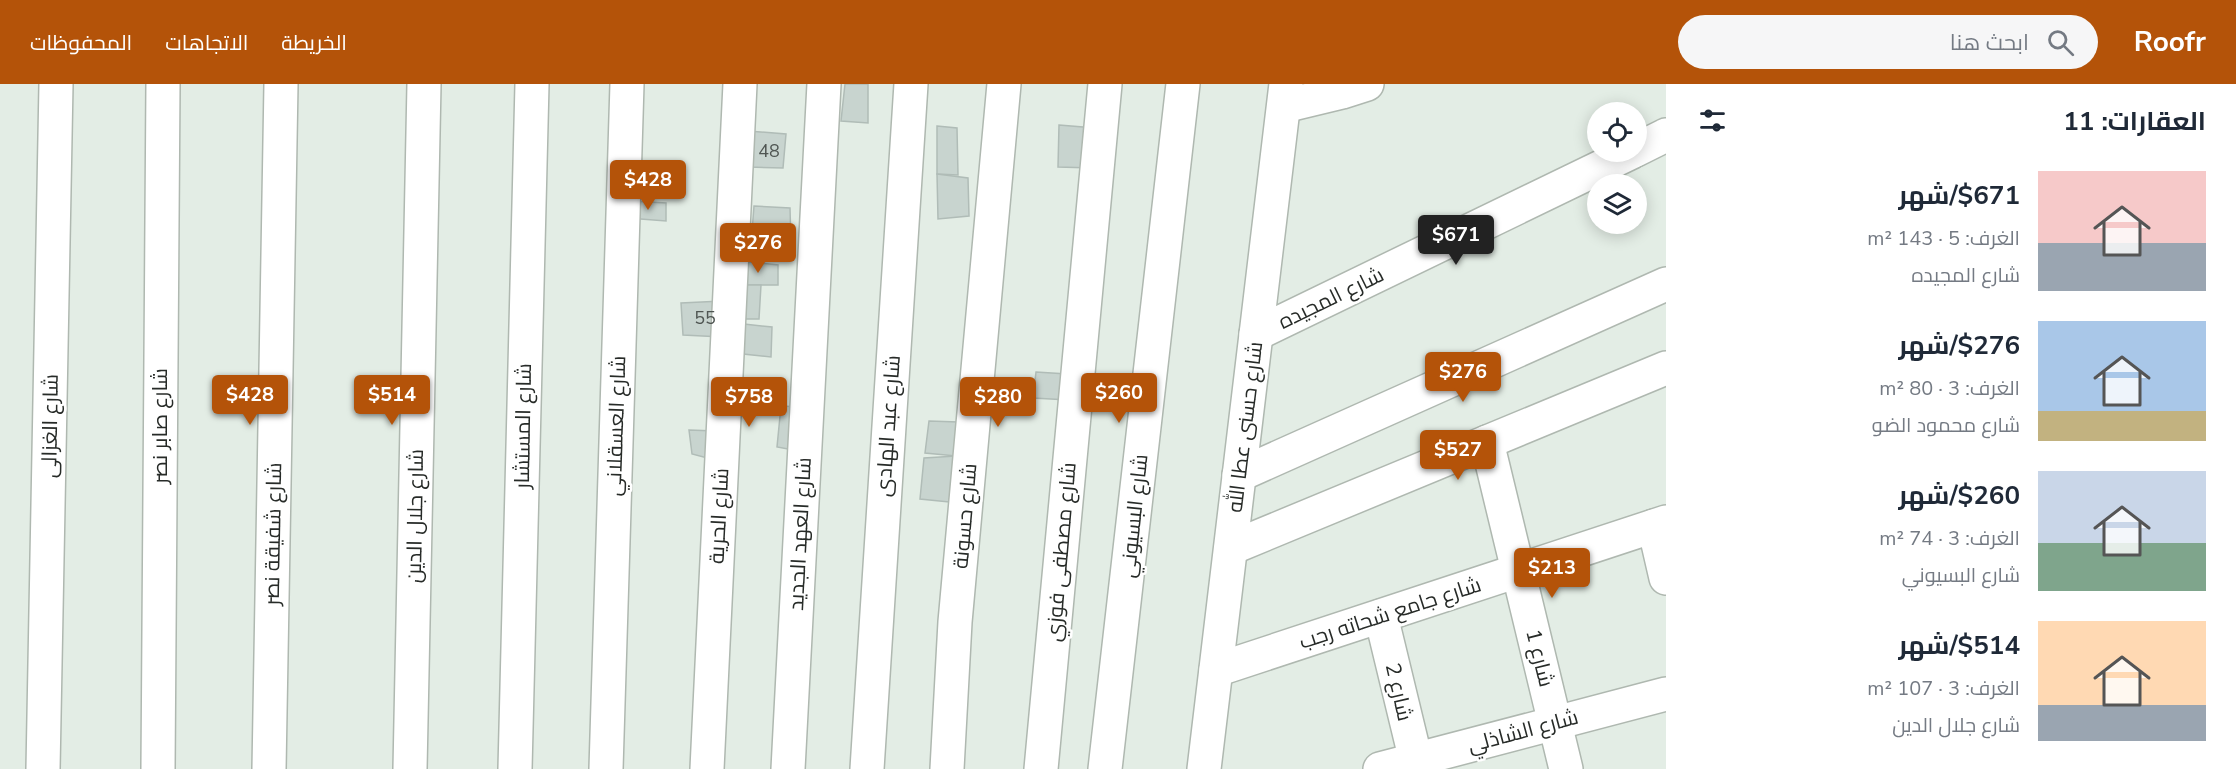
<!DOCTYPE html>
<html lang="ar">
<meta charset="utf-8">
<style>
body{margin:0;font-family:"Nunito Sans",Cairo,sans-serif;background:#f6f6f7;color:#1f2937;direction:rtl;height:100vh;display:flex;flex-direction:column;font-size:22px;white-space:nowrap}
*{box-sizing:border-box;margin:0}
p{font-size:20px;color:#747a83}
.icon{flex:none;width:33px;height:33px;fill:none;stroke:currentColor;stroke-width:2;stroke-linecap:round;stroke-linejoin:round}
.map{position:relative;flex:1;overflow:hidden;direction:ltr}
.panel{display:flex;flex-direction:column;background:#fff;width:570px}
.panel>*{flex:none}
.fabs{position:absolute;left:1587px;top:18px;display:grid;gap:12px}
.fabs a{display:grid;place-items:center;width:60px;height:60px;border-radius:50%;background:#fff;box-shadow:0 3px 15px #0003;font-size:30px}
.price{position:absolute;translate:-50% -51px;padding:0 14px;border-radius:6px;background:#b45309;color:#fff;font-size:20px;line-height:39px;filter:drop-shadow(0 2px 3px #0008)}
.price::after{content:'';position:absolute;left:50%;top:36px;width:18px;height:14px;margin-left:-9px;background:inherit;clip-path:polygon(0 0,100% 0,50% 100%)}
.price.selected{background:#222;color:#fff}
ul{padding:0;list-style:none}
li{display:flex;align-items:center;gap:18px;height:150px;padding:0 30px}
li span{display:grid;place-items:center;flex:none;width:168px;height:120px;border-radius:0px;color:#555}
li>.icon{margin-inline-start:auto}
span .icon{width:72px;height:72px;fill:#fffc;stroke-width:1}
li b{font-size:26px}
h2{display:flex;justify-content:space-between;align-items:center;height:72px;padding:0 30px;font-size:26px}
header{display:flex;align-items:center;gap:36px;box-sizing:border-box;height:84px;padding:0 30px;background:#b45309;color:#fff}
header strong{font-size:28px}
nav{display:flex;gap:33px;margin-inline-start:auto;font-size:21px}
.search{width:420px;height:54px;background:#f6f6f7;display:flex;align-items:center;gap:15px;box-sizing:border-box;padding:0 21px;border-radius:33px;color:#747a83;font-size:22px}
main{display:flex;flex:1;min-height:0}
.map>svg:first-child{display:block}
.building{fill:#c8d4cf;stroke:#b0bcb7;stroke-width:1.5}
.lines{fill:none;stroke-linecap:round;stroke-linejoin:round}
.street-casing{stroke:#afb8b0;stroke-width:36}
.street{stroke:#fff;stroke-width:33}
.labels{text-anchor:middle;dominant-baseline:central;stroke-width:5;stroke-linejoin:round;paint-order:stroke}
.number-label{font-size:18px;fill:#4f5552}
.street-label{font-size:21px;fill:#272b28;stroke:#fff}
</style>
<header>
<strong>Roofr</strong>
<div class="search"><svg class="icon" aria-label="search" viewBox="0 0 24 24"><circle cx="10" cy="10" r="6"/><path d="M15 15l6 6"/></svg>ابحث هنا</div>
<nav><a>الخريطة</a><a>الاتجاهات</a><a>المحفوظات</a></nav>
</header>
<main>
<section class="panel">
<h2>العقارات: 11<svg class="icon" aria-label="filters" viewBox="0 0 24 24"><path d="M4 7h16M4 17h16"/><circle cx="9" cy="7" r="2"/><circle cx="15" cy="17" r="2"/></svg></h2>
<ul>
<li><span style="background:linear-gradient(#f6c9c9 60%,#9aa5b1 0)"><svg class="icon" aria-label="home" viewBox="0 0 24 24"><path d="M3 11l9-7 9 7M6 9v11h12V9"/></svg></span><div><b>$671/شهر</b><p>الغرف: 5 · 143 m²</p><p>شارع المجيده</p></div></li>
<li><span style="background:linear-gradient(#a9c7e8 75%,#c2b280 0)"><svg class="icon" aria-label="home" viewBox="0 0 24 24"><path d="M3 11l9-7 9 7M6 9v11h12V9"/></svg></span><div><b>$276/شهر</b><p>الغرف: 3 · 80 m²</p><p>شارع محمود الضو</p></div></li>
<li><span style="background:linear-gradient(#c9d6e8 60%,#7fa58c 0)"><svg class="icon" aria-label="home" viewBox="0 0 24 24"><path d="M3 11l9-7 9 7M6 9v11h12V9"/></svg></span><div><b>$260/شهر</b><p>الغرف: 3 · 74 m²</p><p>شارع البسيوني</p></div></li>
<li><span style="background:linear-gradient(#ffd9b3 70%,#9aa5b1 0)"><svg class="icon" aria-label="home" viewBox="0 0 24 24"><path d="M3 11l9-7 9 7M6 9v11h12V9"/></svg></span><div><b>$514/شهر</b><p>الغرف: 3 · 107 m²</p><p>شارع جلال الدين</p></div></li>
</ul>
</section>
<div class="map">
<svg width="1666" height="685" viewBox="0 0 1666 685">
<rect width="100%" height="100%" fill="#e3ede5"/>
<g class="building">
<path d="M845 0H868V39L841 37Z"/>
<path d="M1059 41 1095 44 1092 84 1058 83Z"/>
<path d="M937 42 957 44 958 91 937 90Z"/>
<path d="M748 47 786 50 783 84 749 83Z"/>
<path d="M937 90 968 94 969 132 938 135Z"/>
<path d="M630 117 666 119V137L628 134Z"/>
<path d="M754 122 790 124 791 161H751Z"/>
<path d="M740 177 778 181V201H740Z"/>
<path d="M740 201H761L759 235H743Z"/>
<path d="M722 217V253L683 251 681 219Z"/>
<path d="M735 239 772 243 771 273 734 269Z"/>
<path d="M1036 288 1067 290 1068 316 1033 314Z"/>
<path d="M781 322 800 323 799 367 777 363Z"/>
<path d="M929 337 958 338 956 372 925 369Z"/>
<path d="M689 346 715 347V376L692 370Z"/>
<path d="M956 372 949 418 920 415 924 374Z"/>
</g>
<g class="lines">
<defs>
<g id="street">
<path d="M1284 22 1342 8 1367 0"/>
<path d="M1636 66 1666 51"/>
<path d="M1256 250 1632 68"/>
<path d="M1487 358 1566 685"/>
<path d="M1239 391 1666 200"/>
<path d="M1654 442 1666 494"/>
<path d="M1231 464 1666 284"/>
<path d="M1381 532 1418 685"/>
<path d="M1216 586 1666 438"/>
<path d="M43 685 56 0"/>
<path d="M158 685 163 0"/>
<path d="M269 685 281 0"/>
<path d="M410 685 424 0"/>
<path d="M515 685 532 0"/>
<path d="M606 685 627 0"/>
<path d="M707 685 740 0"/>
<path d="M788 685 824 0"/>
<path d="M867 685 911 0"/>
<path d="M947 685 955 538 1004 0"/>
<path d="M1041 685 1105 0"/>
<path d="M1105 685 1183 0"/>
<path d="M1204 685 1286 0"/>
<path d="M1380 685 1666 610"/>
</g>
</defs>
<use href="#street" class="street-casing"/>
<use href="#street" class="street"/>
</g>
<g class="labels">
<g class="number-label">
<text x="769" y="67">48</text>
<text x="705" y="234">55</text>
</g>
<g class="street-label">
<text transform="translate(1331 214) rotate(-26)">شارع المجيده</text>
<text transform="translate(50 342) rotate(-89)">شارع الغزالى</text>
<text transform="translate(160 342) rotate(-90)">شارع صابر نصر</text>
<text transform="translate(523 342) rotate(-89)">شارع المستشار</text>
<text transform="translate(616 342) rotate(-88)">شارع العسقلاني</text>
<text transform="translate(888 342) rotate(-86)">شارع عبد الهادى</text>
<text transform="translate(1245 343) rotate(-83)">شارع حسنى عطا الله</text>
<text transform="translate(415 432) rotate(-89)">شارع جلال الدين</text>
<text transform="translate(719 432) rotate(-87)">شارع الحرية</text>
<text transform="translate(965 432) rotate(-85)">شارع حسونة</text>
<text transform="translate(1134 432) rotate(-84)">شارع البسيوني</text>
<text transform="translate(273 450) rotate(-89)">شارع شفيقة نصر</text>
<text transform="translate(800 450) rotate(-87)">شارع العهد الجديد</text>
<text transform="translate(1061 468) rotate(-85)">شارع مصطفى فوزي</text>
<text transform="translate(1390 529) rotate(-18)">شارع جامع شحاته رجب</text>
<text transform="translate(1540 574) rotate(76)">شارع 1</text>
<text transform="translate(1399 608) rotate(77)">شارع 2</text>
<text transform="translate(1523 647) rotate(-15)">شارع الشاذلي</text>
</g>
</g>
</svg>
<div class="fabs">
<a><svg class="icon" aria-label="locate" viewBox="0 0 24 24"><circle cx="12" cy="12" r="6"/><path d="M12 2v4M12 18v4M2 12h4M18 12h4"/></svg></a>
<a><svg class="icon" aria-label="layers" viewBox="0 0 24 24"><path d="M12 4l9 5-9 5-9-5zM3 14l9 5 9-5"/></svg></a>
</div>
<b class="price" style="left:648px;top:127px">$428</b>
<b class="price selected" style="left:1456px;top:182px">$671</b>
<b class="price" style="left:758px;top:190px">$276</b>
<b class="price" style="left:1463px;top:319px">$276</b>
<b class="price" style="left:1119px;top:340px">$260</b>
<b class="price" style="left:250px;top:342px">$428</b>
<b class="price" style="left:392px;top:342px">$514</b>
<b class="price" style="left:749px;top:344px">$758</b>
<b class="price" style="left:998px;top:344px">$280</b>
<b class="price" style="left:1458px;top:397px">$527</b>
<b class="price" style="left:1552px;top:515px">$213</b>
</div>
</main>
